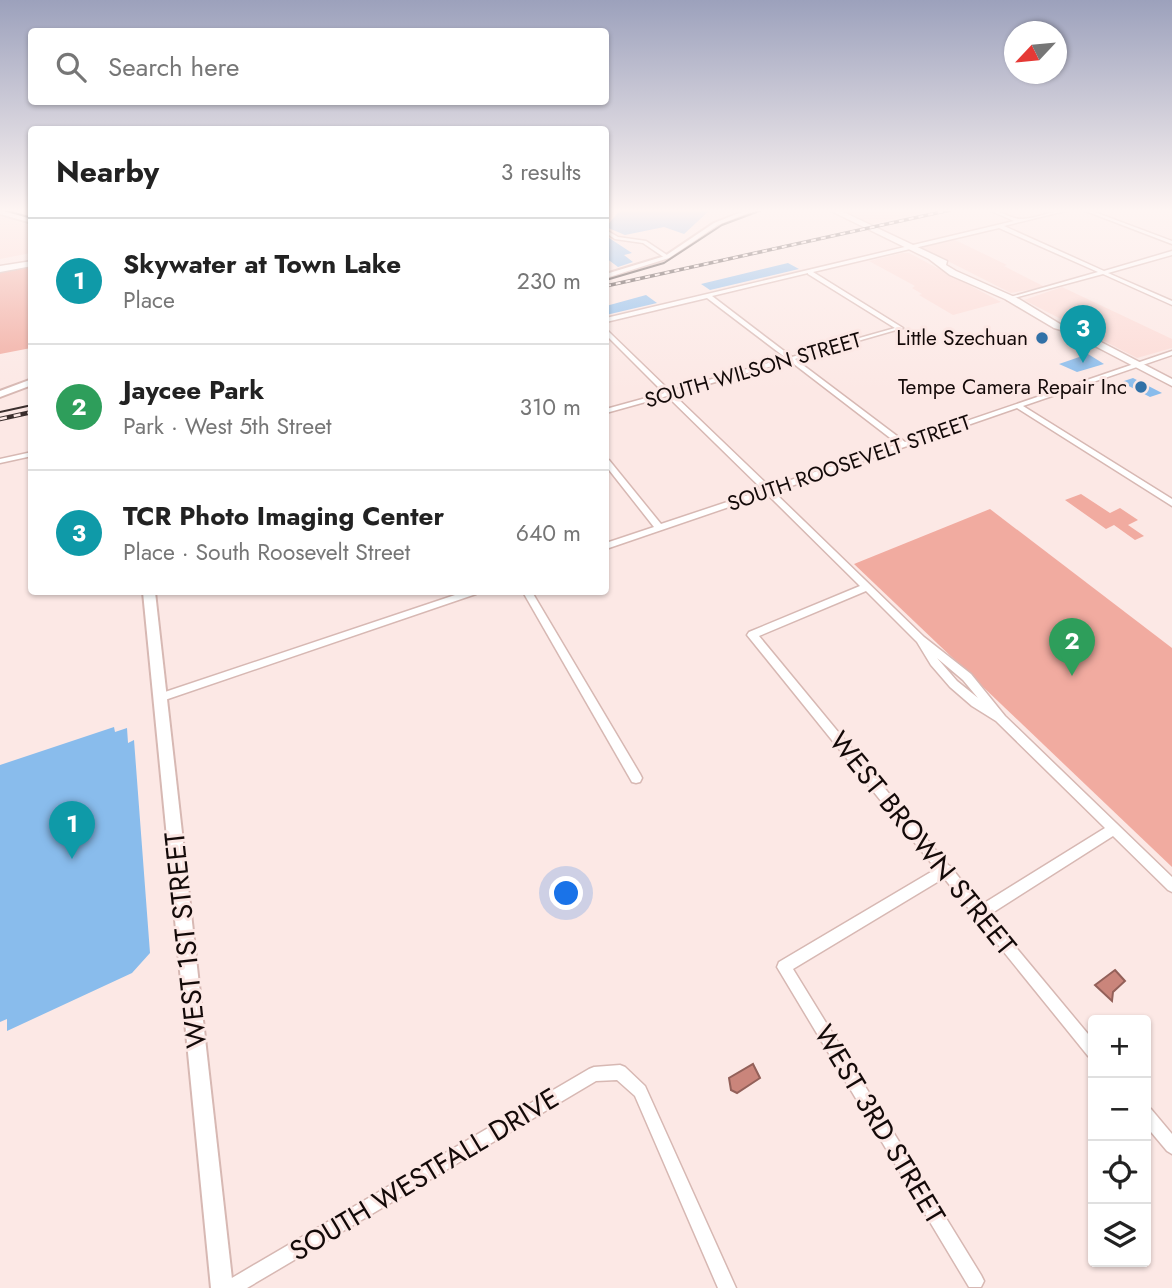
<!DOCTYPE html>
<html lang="en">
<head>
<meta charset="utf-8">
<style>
	:root { --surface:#fff; --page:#f2f2f2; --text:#222; --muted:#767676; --line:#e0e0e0; --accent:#3171a7 }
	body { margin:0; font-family:Jost,sans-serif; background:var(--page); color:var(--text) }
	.controls { position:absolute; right:21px; bottom:21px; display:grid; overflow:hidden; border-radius:7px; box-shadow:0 2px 5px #0004 }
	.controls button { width:63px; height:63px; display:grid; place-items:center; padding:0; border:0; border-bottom:2px solid var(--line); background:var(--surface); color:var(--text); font:35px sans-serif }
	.compass { position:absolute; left:1004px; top:21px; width:63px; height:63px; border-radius:50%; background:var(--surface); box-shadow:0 2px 5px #0004; rotate:244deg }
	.you { position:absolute; left:567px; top:894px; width:24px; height:24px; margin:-18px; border:5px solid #fff; border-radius:50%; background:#1a73e8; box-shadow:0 0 0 10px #1a73e833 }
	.badge { display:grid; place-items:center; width:46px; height:46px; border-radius:50%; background:var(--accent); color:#fff; font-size:23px; font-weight:700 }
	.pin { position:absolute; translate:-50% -58px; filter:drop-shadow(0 2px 4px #0008) }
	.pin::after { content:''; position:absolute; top:37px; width:24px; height:21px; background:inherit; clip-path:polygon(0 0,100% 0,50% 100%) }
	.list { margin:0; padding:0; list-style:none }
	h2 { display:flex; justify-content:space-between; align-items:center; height:91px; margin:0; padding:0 28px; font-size:30px }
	h2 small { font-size:23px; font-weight:400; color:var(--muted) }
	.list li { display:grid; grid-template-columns:46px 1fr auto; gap:21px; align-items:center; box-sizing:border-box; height:126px; padding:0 28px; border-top:2px solid var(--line) }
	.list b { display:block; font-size:26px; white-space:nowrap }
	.list p { margin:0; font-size:23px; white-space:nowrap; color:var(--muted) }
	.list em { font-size:23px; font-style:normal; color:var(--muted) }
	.icon { flex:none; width:38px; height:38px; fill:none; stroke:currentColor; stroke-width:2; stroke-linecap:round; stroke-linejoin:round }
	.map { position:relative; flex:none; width:1172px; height:1288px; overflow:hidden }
	.search { position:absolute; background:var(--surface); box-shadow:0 2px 5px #0004; left:28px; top:28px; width:581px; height:77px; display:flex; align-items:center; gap:18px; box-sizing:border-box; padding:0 24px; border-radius:7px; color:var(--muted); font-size:26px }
	.panel { position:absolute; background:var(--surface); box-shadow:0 2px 5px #0004; left:28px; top:126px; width:581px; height:469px; border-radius:7px }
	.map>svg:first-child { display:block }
	.built { fill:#fcdad5 }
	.green { fill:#f1aba0 }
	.water { fill:#ca857b; stroke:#936059; stroke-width:2 }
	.building { fill:#89bcec }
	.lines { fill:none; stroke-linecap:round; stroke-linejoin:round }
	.minor-casing { stroke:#d7b8b3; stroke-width:3 }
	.tertiary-casing { stroke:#d7b8b3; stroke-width:4 }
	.secondary-casing { stroke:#d7b8b3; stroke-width:4 }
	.primary-casing { stroke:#d7b8b3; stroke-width:3 }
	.minor { fill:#fff; fill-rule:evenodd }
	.tertiary { fill:#fff; fill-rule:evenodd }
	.secondary { fill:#fff; fill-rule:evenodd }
	.primary { fill:#fff; fill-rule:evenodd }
	.tram { stroke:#3b2f2e; stroke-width:2 }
	.rail-far1-casing { stroke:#3b2f2e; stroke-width:3.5 }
	.rail-casing { stroke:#3b2f2e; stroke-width:4.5 }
	.rail-far1 { stroke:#fce8e5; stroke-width:2; stroke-dasharray:5; stroke-linecap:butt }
	.rail { stroke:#fce8e5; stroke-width:2.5; stroke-dasharray:7; stroke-linecap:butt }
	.poi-dot { fill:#3171a7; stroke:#fce8e5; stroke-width:2.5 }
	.labels { text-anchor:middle; stroke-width:6; stroke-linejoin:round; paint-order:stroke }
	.far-poi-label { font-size:21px; fill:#140a09; stroke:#fce8e5; text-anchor:end }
	.far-street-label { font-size:21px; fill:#140a09; stroke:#fce8e5 }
	.near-street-label { font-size:28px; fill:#140a09; stroke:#fce8e5 }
</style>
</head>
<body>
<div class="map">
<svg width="1172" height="1288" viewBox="0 0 1172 1288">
	<rect width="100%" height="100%" fill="#fce8e5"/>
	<g class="built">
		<polygon points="842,210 935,210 872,224"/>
		<polygon points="0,216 31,226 31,253 0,259"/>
		<polygon points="953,239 1007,265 1004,266 1045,287 1011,293 920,247"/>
		<polygon points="902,253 909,253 1001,302 953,315 919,295 922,294 912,288 915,286 869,261"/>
		<polygon points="1062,287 1172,339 1172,348 1137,358 1024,300"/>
	</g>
	<g class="green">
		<polygon points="31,266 31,348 0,354 0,272"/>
		<polygon points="1081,494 1110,513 1120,508 1138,520 1128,525 1144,536 1135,540 1114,525 1106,529 1065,500"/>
		<polygon points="990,509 1172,648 1172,867 854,564"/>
	</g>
	<g class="water">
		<polygon points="1115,970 1125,981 1113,992 1112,1001 1095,985"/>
		<polygon points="753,1064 760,1078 737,1093 731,1090 729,1078"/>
	</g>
	<g class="building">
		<polygon points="620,210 710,210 684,234 664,227 625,235 606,227"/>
		<polygon points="606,236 632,253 624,255 633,262 618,267 606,258"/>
		<polygon points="788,263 799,269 710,290 701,284"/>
		<polygon points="646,295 657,303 606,315 606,306"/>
		<polygon points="1088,354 1104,364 1077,372 1059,364"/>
		<polygon points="1133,378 1162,393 1150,397 1121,382"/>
		<polygon points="114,727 115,732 127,728 128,743 134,740 150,953 132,973 7,1031 7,1019 0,1022 0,765"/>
	</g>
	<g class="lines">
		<g class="minor-casing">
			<g id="minor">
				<path d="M989,210C1001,210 1011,220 1023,219C1038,218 1053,210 1069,210L1004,226L1104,271L1172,251V255L1108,273L1172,301V305L1103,274L1007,300V298L1098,272L999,228L813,272L903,328L795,359L905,442L1172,351V355L1023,406L1172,499V506L1017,408L774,492L924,637L971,674L1005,716L1172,877V892L1168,890L1113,836L989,915L1093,1040V1058L1088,1056L944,878L793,969L981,1275L984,1281L981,1287H969L777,967L779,962L936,869L747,635L749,632L860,586L767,494L606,549V543L654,527L606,466V460H609L661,524L763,490L667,396L606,413V409L664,393L606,335V330L608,331L670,391L786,358L707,298L606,322V318L1014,221ZM808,273V274L895,328L792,357L712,296ZM790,361L898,444L770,487L673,394ZM866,591L917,642L931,665L950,687L972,706L996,721L1105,828L981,905L950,866L948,865L759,636ZM937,658L963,680L978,698L957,681Z"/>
				<polygon points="1083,210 1089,210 1172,241 1172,244"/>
				<polygon points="606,230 618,237 646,241 670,257 665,258 643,243 615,239 606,233"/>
				<polygon points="32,452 32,456 0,463 0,459"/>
				<polygon points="464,592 478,592 476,594 159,702 155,701 154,698 155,695 159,694"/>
				<polygon points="523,592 532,592 640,774 642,778 640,782 636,783 632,782"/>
				<polygon points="620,1065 625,1067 645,1086 736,1288 718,1288 635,1096 617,1080 596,1081 247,1288 222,1288 225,1282 589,1069 594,1067"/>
				<polygon points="1146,1107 1151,1109 1172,1134 1172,1154 1167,1151 1146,1126"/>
			</g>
		</g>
		<g class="tertiary-casing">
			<g id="tertiary">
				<polygon points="747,210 755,210 718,225 669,258 606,278 606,274 665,256 714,223"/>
				<polygon points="143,592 155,592 233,1288 211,1288"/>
			</g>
		</g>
		<g class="secondary-casing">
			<g id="secondary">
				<polygon points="0,210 32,219 32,223 0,214"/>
				<polygon points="32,379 32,385 0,397 0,391"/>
			</g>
		</g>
		<g class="primary-casing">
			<g id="primary">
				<polygon points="829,210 839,210 947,261 946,265 956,271 1019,299 1060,324 1074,328 1172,379 1172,386 1068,332 1054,328 1005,299 950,275 929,259"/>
				<polygon points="32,261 32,266 0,272 0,266"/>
			</g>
		</g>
		<use href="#minor" class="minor"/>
		<use href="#tertiary" class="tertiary"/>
		<use href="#secondary" class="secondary"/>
		<use href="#primary" class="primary"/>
		<g class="tram">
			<polyline points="4,210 32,218"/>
			<polyline points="606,280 664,263 722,225 762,210"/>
			<polyline points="0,412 32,405"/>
		</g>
		<g class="rail-far1-casing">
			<polyline id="rail-far1" points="606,286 950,210"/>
		</g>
		<g class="rail-casing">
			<polyline id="rail" points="0,419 32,412"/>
		</g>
		<use href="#rail-far1" class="rail-far1"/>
		<use href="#rail" class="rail"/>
	</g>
	<linearGradient id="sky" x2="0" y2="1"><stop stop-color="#9ca1bc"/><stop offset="0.54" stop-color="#fef5f3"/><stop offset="1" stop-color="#fef5f3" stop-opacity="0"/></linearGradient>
	<rect width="1172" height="390" fill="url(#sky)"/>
	<g class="poi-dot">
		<circle cx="1042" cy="338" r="7"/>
		<circle cx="1141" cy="387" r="7"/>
	</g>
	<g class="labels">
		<g class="far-poi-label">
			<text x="1028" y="345">Little Szechuan</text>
			<text x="1127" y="394">Tempe Camera Repair Inc</text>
		</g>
		<g class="far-street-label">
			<text transform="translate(753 370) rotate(-16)" y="7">SOUTH WILSON STREET</text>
			<text transform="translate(849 463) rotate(-19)" y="7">SOUTH ROOSEVELT STREET</text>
		</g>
		<g class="near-street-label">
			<text transform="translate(923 843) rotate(51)" y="10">WEST BROWN STREET</text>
			<text transform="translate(185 940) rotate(-96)" y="10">WEST 1ST STREET</text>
			<text transform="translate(880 1124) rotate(59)" y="10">WEST 3RD STREET</text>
			<text transform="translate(424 1174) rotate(-31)" y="10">SOUTH WESTFALL DRIVE</text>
		</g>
	</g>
</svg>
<div class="controls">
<button>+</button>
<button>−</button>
<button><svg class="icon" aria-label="locate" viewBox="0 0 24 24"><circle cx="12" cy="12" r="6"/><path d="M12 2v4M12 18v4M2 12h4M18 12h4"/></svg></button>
<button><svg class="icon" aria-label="layers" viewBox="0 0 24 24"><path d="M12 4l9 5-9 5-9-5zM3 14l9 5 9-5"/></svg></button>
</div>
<svg class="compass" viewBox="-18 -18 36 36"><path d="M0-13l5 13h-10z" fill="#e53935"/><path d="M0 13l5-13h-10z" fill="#767676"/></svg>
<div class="you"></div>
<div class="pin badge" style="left:72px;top:859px;background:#0f9aa8">1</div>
<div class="pin badge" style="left:1072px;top:676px;background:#2e9e5b">2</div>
<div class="pin badge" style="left:1083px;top:363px;background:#0f9aa8">3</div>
<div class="search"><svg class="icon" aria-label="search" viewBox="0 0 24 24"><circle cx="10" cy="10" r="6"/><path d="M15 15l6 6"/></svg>Search here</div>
<section class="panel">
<h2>Nearby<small>3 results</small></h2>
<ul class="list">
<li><span class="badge" style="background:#0f9aa8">1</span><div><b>Skywater at Town Lake</b><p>Place</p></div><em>230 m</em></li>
<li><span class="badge" style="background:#2e9e5b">2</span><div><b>Jaycee Park</b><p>Park · West 5th Street</p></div><em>310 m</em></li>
<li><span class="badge" style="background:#0f9aa8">3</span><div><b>TCR Photo Imaging Center</b><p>Place · South Roosevelt Street</p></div><em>640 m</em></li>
</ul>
</section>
</div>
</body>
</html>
